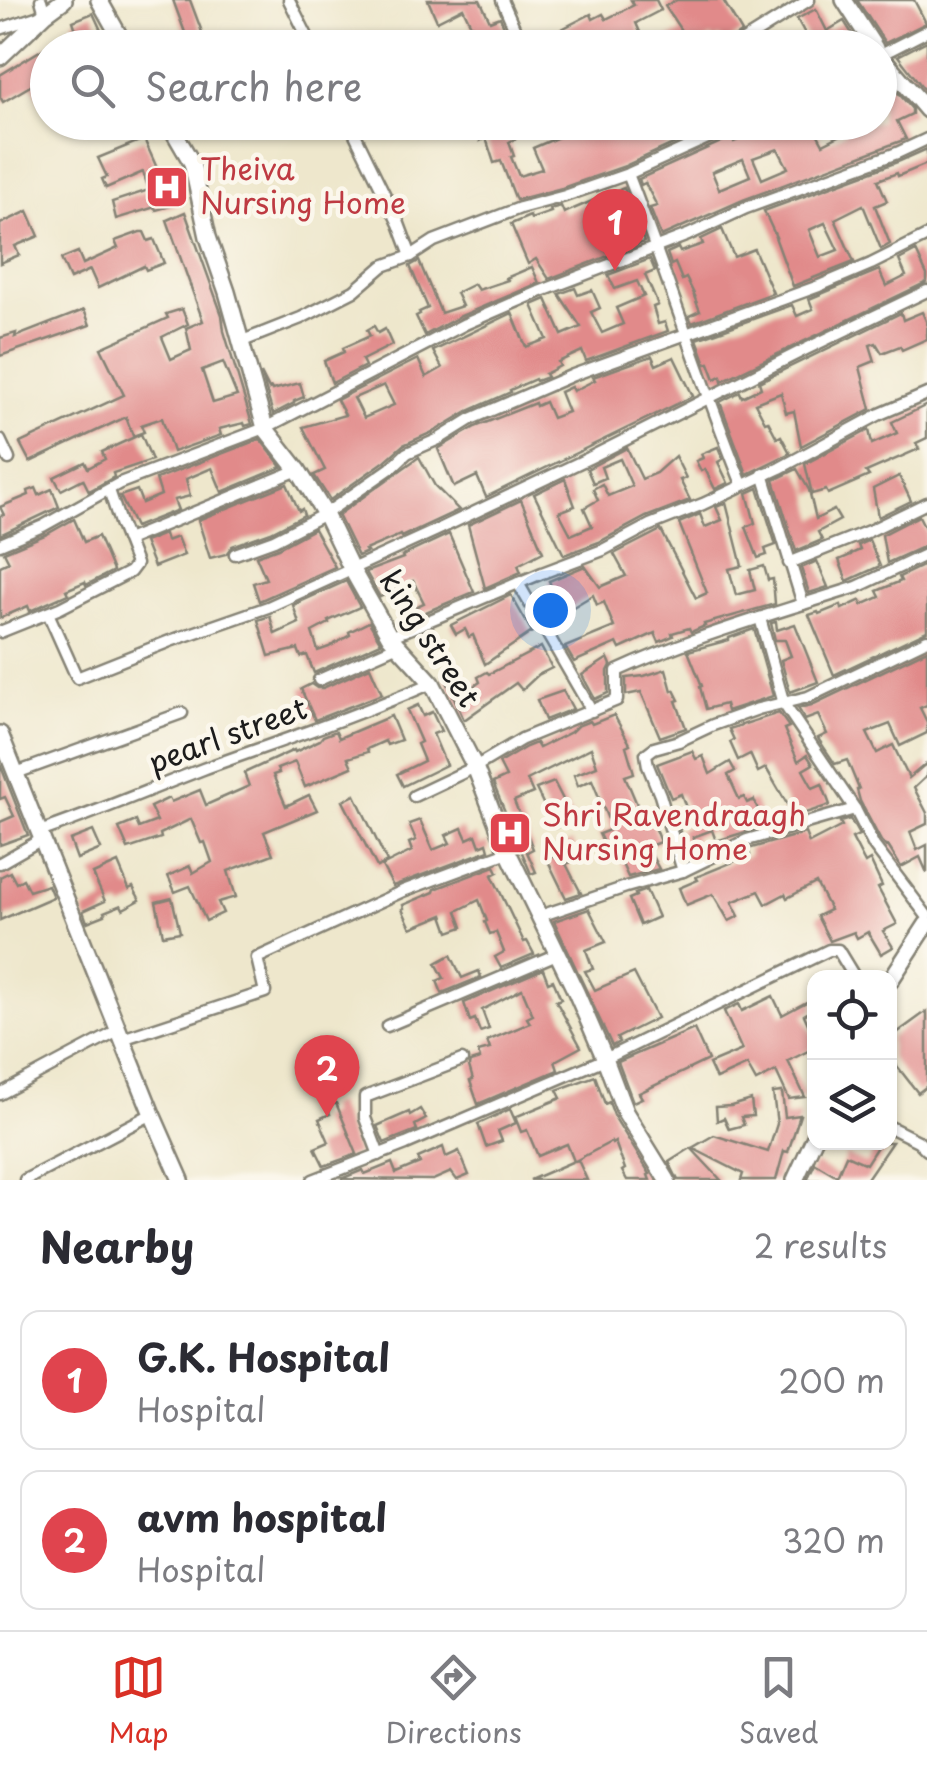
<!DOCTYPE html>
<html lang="en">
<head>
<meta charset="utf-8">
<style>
	:root { --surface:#fff; --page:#f2f2f3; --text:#2b2b33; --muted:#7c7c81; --line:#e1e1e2; --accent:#d93025 }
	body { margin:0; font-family:"Playpen Sans",sans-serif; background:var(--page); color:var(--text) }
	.controls { position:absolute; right:30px; bottom:30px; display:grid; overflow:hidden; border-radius:20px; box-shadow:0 2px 8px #0004 }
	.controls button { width:90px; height:90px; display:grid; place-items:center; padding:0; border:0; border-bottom:2px solid var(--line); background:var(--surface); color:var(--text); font:50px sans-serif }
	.you { position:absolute; left:550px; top:610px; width:35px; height:35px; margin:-25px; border:8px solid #fff; border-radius:50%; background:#1a73e8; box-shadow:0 0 0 15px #1a73e833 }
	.badge { display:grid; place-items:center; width:65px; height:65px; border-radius:50%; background:var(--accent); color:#fff; font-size:32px; font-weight:700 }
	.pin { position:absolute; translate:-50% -82px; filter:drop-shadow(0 2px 5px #0008) }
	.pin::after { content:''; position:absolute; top:52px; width:35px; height:30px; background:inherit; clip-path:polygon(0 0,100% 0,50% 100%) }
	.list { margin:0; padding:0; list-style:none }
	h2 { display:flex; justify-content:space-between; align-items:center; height:130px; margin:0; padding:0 40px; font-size:42px }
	h2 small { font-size:32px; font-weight:400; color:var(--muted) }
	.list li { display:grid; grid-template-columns:65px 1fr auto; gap:30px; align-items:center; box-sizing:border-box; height:140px; margin:0 20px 20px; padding:0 20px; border:2px solid var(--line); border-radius:20px }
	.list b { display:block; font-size:38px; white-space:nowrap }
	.list p { margin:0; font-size:32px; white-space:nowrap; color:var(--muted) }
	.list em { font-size:32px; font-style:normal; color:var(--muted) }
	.icon { flex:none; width:55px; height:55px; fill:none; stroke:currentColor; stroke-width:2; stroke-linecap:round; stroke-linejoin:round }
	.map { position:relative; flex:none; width:927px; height:1180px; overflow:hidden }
	.search { position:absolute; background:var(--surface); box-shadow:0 2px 8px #0004; left:30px; right:30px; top:30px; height:110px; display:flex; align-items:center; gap:25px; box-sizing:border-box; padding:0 35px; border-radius:55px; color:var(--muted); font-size:38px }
	.sheet { height:450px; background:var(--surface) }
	nav { display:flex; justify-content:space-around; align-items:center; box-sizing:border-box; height:140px; border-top:2px solid var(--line); background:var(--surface); font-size:28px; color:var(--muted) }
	nav a { display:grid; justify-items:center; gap:5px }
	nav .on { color:var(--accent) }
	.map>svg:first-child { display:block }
	.building { fill:#e18a8a; fill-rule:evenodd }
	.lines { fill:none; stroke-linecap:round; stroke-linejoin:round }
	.street-casing { stroke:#858274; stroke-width:15 }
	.secondary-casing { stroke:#858274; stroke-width:20 }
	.street { stroke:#fff; stroke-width:10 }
	.secondary { stroke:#fff; stroke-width:15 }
	.labels { text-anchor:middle; stroke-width:9; stroke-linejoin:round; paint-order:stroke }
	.health-label { font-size:30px; fill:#be3a42; stroke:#fbf7ec; text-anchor:start }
	.street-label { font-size:30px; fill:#1c1c1c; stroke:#fbf7ec }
</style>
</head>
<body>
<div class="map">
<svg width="927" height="1180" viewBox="0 0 927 1180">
	<rect width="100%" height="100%" fill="#fbf7ec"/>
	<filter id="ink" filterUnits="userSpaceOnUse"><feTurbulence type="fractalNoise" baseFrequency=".01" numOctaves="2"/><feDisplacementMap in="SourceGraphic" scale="20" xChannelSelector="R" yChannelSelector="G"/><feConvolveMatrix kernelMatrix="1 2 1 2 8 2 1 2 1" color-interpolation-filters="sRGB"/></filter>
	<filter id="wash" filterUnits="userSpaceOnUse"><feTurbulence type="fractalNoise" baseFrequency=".0048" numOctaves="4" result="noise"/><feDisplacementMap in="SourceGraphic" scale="40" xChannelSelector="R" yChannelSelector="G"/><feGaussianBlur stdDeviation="2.25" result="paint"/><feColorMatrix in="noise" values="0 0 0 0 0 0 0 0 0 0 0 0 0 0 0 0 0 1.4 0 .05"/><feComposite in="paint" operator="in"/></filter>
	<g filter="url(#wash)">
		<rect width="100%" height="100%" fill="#eee7cc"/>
		<g id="blocks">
			<g class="building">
				<polygon points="173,0 190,0 202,32 187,38"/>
				<polygon points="428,0 480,0 490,21 500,17 507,34 481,46 463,8 437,21"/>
				<polygon points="631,0 656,0 661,10 636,23 647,48 537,48 533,38 552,30 554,33 591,14 593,19 603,14 606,19 634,5"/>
				<polygon points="677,0 723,0 742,32 724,44 720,37 714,41 712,37 696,48 648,48 682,32 665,6"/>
				<polygon points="857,0 914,0 926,23 885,43"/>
				<polygon points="816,9 827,31 844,21 861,48 813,48 797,19"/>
				<polygon points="93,13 109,48 57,48 54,39 76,30 73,21"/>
				<polygon points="927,41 927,93 898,56"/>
				<polygon points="48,46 48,114 32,85 3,102 0,97 0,75"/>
				<path d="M887,80L912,109V114L897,121L906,139L743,200L661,236L650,208L657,206L645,183L641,185L639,179L725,140L732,138L734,142L757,132L754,126L762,122H811L823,144L845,133L840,122H880V84ZM778,149L788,168L762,179L753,158ZM743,159L750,176L719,189L712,172Z"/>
				<polygon points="485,122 547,122 509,142 514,156 511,157 519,176 542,169 533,148 568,133 572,126 580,122 721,122 625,166 562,188 516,200 501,161 494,163 486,138 480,141 474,127"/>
				<polygon points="144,139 161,177 172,173 182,203 156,210 155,207 116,219 112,202 149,190 143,172 106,188 102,179 107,177 98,158"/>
				<path d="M927,149V164L898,176L897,173L878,180L887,201L875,206L890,244L881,249L863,205L835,219L854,262L793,286L775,237H776L764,211L900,161ZM825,223L838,250L820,257L809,230Z"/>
				<polygon points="624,188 644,242 549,279 536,259 528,264 511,224 530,216 531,219 551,212 550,209 561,206 564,213 592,201 595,208 622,197 619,190"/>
				<polygon points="28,211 39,236 15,246 19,255 0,263 0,224"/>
				<path d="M185,212L222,315L224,331L252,424L245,426L244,423L219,429L221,435L173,452L162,418L141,425L144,432L133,436L126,417L30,462L20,443L124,395L101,348L168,318L166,314L182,309L188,324L162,337L171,359L191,350L186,328L203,321L167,220ZM223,362L237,396L213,403L202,370Z"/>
				<polygon points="722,229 734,257 754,249 773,293 692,323 689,316 700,311 694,296 695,296 686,278 682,280 675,263 671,265 667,253 678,248 680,252 703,244 701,239"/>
				<polygon points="140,232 144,232 148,241 154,239 164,263 146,270 144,266 98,288 90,270 70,279 61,259 78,252 83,264 118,248 115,241"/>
				<polygon points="916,251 927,275 927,282 722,381 721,376 715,379 709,363 706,364 697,339 792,305 797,316 813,309 809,299 879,270 886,286 906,276 899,260"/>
				<path d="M650,259L655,271L645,275L658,305L653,307L658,324L665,322L668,331L586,361L582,351L558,362L560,366L545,374L547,377L536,381L535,379L510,390L511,392L468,411L435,431L403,445L385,461L330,500L314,475L325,470L303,427L345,415L337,400L418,359L426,377L442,368L433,351L512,313L526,347L547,339L532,305L546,299L562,335L581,327L559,294L575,288L578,295L592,290L600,308L591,312L602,333L623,324L616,308L644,296L637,281L615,289L608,275ZM384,385L394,405L364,418L354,398Z"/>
				<polygon points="419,261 441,313 462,306 456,293 474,284 478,290 508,280 506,278 532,267 539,283 461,316 425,335 416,316 420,314 419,312 428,308 410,266"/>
				<polygon points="84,310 90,325 0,356 0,338 16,333 15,337"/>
				<polygon points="922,312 927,323 927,339 902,350 900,346 882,353 876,343 870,345 875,361 860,367 871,409 801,446 794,411 786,413 781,393 755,403 765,422 768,421 777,438 781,436 790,453 747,474 720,402 740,392 742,397 761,388 759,382 901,313 903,320"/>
				<polygon points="374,326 378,333 385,329 392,345 362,360 365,366 332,383 324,361 344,352 343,348 370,336 367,330"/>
				<polygon points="652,356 656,365 674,357 693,396 486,497 477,476 454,487 438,449 475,427 535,403 536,406 545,402 552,418 568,412 560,392 571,387 573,391 595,380 593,377"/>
				<polygon points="261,373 269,389 271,388 272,390 300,383 304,397 294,401 294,403 273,414"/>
				<polygon points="927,405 927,438 916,443 919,449 866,472 869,476 828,494 826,490 812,494 805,464 869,430 872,444 897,433 892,422"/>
				<polygon points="141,434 152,460 113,473 114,477 89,491 83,479 61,490 54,477 85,462 88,468 105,459 102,452"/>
				<polygon points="260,439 282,467 222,492 212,468 186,479 190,496 174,500 178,510 135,527 120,496 137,490 142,503 161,495 156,479"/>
				<polygon points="718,447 723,459 718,462 728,483 715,489 705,469 701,471 696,461 703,458 701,454"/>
				<polygon points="627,448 642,479 656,473 675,456 686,478 680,480 690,500 646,517 599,542 564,555 534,494 565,479 575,506 559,512 571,535 592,526 584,508 598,500 593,489 602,484 608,496 632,486 620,459 601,467 605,478 593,483 587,469"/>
				<polygon points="419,457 435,486 459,510 401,537 400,535 365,550 367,552 358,556 338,515"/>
				<polygon points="797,469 809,490 816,519 834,510 840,520 818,532 822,540 796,551 774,480"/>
				<polygon points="899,476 911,501 878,517 873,489"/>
				<polygon points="287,484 299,511 302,509 304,515 271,532 232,546 226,554 210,558 198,520"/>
				<polygon points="36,488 39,495 52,489 59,507 0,535 0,516 4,515 0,507 29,495 28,491"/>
				<polygon points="758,488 776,545 765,549 767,555 758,558 746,527 755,523 747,493"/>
				<polygon points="521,500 543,552 518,565 521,572 485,588 468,525"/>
				<polygon points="726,503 742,566 729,569 736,595 755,590 750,570 764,566 768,580 773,579 775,604 704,624 705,626 691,632 689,628 672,633 673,636 659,642 655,633 620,649 617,643 574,662 565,647 614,627 604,602 597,605 593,595 550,621 543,607 557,600 549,581 585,566 600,587 626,576 614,554 661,530 696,598 707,593 679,523 700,514 705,527 722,520 716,507"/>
				<polygon points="919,516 927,532 927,545 887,563 882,535"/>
				<polygon points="74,519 84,542 98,536 113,571 86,585 85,582 66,590 68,594 50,602 30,611 28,606 0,618 0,566 9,562 4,552 47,534"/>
				<polygon points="314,529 335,567 259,601 253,583 266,579 256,556 278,548"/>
				<polygon points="164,534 166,541 177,537 184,555 154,567 144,542"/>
				<polygon points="449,534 474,592 409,619 406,611 424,603 413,581 380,597 366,572 403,558 402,556"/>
				<polygon points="869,540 880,566 847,581 839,560 851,555 851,554 860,550 858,545"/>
				<polygon points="817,561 828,587 809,593 801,568"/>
				<polygon points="924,565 927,572 927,631 834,675 809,615 818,612 819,614 841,605 842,609 861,600 862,605 880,597 877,591 901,581 899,577"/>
				<polygon points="346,581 360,607 328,621 329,623 312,632 318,651 329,647 350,635 349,632 369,622 381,643 314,673 307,655 301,657 298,649 269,656 258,620 270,616 275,634 299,623 293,605"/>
				<polygon points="511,595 532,632 485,664 473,635 469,637 465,629 456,634 451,625"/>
				<polygon points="776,622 777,630 795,624 818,682 790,692 781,660 791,656 785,640 775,640 771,623"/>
				<polygon points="754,629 773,696 727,711 725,704 706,709 700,687 702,686 688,651 729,640 729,638"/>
				<polygon points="541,647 552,668 538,675 522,690 516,683 464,720 444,675 456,670 464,693 480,682 478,677 487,672 489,674"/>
				<polygon points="927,650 927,705 920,708 927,722 927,733 900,746 890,724 867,733 877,753 893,745 909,778 927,763 927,776 914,788 927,813 927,824 910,832 917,850 927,845 927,873 920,857 901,867 888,846 886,847 881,841 860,801 857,790 859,789 847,760 835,764 819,740 818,738 827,734 818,715 805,720 798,708 812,705"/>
				<polygon points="608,658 611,665 608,671 608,693 595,699 582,675"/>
				<polygon points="370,667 382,694 315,720 301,689 311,684 317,688 323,688"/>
				<polygon points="666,669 672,691 674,690 679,700 676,701 686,728 660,737 641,692 626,695 626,678 644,676"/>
				<polygon points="563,691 573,709 545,720 537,700"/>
				<polygon points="418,705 423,716 432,712 441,731 433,734 446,765 403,786 397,774 424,761 417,744 421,742 407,710"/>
				<polygon points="779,713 789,727 784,729 798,761 807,755 813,764 803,770 813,788 822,784 830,805 784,820 781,813 790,809 766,768 758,772 750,754 738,760 730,742 734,740 729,729"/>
				<polygon points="614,715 630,744 626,746 634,773 625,776 644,821 651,819 660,842 647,847 659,869 628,877 612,842 604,845 599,834 612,829 592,780 578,786 574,775 597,766 591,748 527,780 533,793 514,801 533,849 527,852 536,872 531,874 493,783 506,777 499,763 526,747 536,743 539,748 571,732 577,726 590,721 592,724"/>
				<polygon points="391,716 401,740 387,745 385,741 367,749 368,752 348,758 352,767 305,787 295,762 277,769 279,773 273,775 286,806 309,795 317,810 264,832 273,854 228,871 236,897 218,902 223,913 206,921 190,886 175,892 168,876 190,866 193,873 212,862 205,842 201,843 191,819 160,834 161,838 128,849 119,828 136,821 139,828 157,821 150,807 169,798 171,802 200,790 206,805 249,786 244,773 294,750 295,752 320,740 323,736 336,731 339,738"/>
				<polygon points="692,751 696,759 703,756 710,774 730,762 735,771 728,775 739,799 744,797 747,803 754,800 765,826 716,841 712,830 693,837 697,846 686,850 679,829 692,824 681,794 671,798 657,764"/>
				<polygon points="0,764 28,835 0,845 0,822 14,816 5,797 0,799"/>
				<polygon points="554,782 573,819 555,828 536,789"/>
				<polygon points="355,795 387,862 377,867 343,801"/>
				<polygon points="850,819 859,835 852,838 865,863 870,860 882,886 878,888 897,924 883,931 893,947 881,954 868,932 857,938 854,932 830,941 817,916 830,910 816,883 787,898 785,894 766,904 759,891 732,902 739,916 729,921 713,894 686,905 679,888 698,880 696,877 750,855 748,849 805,833 809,843 842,826 840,822"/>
				<polygon points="420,820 433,850 450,843 446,835 462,828 467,839 476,835 480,846 487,843 489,850 393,886 382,866 412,851 409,843 416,840 409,824"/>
				<polygon points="93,831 101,849 77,859 70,840"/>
				<polygon points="572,842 579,859 566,864 581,893 566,898 547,859 558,855 556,849"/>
				<polygon points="118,863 129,889 133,887 140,900 123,909 121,905 104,912 105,915 87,922 83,911 105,901 93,874"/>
				<polygon points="495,866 498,872 492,875 524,942 527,941 534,954 501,968 495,957 504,952 496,932 490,934 485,922 487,921 479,900 457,911 463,927 449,932 443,915 411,928 402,909 404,908 403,905 434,892 435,889"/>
				<polygon points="10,872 16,883 23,879 29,891 48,885 53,897 0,920 0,877"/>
				<polygon points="646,890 658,917 640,925 629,899 636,896 635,894"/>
				<polygon points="172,898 180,932 163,935 156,902"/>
				<polygon points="589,909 606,942 586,950 593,969 585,971 595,990 634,973 657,1018 617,1038 619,1042 612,1046 554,921"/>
				<polygon points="451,955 462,978 479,971 481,977 442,993 437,981 444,978 436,963"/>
				<polygon points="543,969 548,982 553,980 561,999 556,1001 581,1047 555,1061 558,1070 478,1104 470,1081 473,1080 469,1066 470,1062 480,1059 478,1052 490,1049 487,1041 530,1023 527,1018 533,1015 522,989 482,1010 489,1029 480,1032 475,1019 470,1021 464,1003"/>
				<polygon points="773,996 782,1015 814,998 814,1009 804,1015 814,1037 814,1048 788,1061 805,1097 789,1099 776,1071 756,1081 747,1065 716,1079 709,1064 742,1050 724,1011 739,1004 742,1011"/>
				<polygon points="927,1011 927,1086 918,1093 890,1057 890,1038"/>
				<polygon points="694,1029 708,1060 639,1093 642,1098 633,1102 618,1062"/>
				<polygon points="595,1076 605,1104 609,1102 615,1118 650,1174 648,1175 650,1180 627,1180 622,1171 625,1169 615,1142 612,1144 611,1142 575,1161 578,1160 587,1180 530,1180 574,1161 567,1144 538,1156 527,1130 521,1132 515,1117 561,1098 557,1090"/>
				<polygon points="782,1092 785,1117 800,1115 788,1152 784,1151 776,1180 741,1180 743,1174 692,1148 714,1135 768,1152 777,1124 773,1093"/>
				<polygon points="751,1100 753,1116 741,1117 744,1125 729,1129 724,1118 717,1121 716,1107 731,1106"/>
				<polygon points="336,1103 357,1154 324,1166 315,1148 329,1142 319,1119 330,1114 327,1107"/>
				<polygon points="420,1109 426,1119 415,1125 417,1130 384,1143 377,1126 409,1112 410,1115"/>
				<polygon points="510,1109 516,1123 498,1131 502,1141 486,1147 478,1124"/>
				<polygon points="880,1142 892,1142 866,1180 807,1180 815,1163 837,1176 846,1155 866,1164"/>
				<polygon points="443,1147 446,1157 459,1151 469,1175 457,1180 451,1172 433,1180 341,1179 363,1170 365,1174 392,1163 396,1173 420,1163 418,1158"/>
				<polygon points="691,1148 721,1180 678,1180 669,1162"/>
			</g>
		</g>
	</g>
	<g filter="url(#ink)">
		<use href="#blocks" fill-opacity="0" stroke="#858274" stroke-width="2.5"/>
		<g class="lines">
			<g class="street-casing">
				<g id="street">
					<polyline points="289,0 313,48"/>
					<polyline points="502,0 523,48"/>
					<polyline points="0,29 45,14 41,0"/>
					<polyline points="732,48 809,0"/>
					<polyline points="880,55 927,31"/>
					<polyline points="349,122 399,224 411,256"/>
					<polyline points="561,122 563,126"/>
					<path d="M628,174C668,277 701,382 742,484"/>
					<polyline points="240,342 301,318 354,291 383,266 411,256 434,241 520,208 565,196 628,174 743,122"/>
					<polyline points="0,440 9,459"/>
					<polyline points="127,540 298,470"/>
					<polyline points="0,544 43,526 120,483 265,428 465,324 539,292 688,235 746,208 897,153 927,139"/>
					<polyline points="235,554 274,540 325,514 391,468 407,453 439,439 471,419 573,375 819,286 871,264 927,236"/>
					<polyline points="789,563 869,531 927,503"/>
					<polyline points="518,583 592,711"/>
					<polyline points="803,604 857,587 927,554"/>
					<polyline points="48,613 77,678 170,641 268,607 435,531 589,458 806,349 927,291"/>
					<polyline points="760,618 784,704 855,809 874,846 927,916"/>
					<polyline points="0,632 60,608 130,572 136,564 120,523 109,490"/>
					<polyline points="390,637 542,573 603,550 650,525 703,504 780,468 880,414 927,394"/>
					<polyline points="319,680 396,646"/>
					<polyline points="16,773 182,713"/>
					<path d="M414,796L475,767L522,739L617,700V671C678,643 740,624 803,604L763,474"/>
					<path d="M39,832C95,813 148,790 203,769C280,741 357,716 432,683"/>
					<polyline points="0,863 42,839"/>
					<polyline points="683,871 747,840 855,809"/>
					<polyline points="540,916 626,887 683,871 660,795 648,766 646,754 654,748 679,741 713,725 758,709 808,697 927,640"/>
					<polyline points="387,1026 557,954"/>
					<polyline points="122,1039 265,992 257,958 403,891 508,852"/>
					<polyline points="0,1094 118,1031"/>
					<polyline points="890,1127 918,1141 927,1150"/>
					<polyline points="379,1155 365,1118 365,1097 462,1060"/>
					<polyline points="25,1180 152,1114"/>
					<polyline points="313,1180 406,1144 605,1059 829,950 838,950 855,978"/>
				</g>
			</g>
			<g class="secondary-casing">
				<g id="secondary">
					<polyline points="99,0 126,48"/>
					<polyline points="844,0 875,48"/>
					<polyline points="880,55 927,110"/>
					<polyline points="0,57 45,14 64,0"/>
					<polyline points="168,122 192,163 208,237 227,292 265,428 298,470 325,514 351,568 390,637 432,683 475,767 508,852 576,992 605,1059 625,1112 667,1180"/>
					<polyline points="0,734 152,1114 181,1180"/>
					<polyline points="890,981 927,924"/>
					<polyline points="795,1180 814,1139"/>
				</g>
			</g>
			<use href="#street" class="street"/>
			<use href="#secondary" class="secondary"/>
		</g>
	</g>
	<defs>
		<g id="hospital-square" transform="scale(2.25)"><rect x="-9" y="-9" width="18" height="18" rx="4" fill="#e0444e" stroke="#fbf7ec"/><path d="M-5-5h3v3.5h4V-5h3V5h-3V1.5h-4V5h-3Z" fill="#fff"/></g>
	</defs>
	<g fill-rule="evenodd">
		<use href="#hospital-square" x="167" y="187"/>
		<use href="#hospital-square" x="510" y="833"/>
	</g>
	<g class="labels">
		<g class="health-label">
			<text x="200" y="180">Theiva<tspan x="200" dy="34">Nursing Home</tspan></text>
			<text x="542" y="826">Shri Ravendraagh<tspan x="542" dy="34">Nursing Home</tspan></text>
		</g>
		<g class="street-label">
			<text transform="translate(429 639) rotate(57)" y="10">king street</text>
			<text transform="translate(228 736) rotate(-20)" y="10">pearl street</text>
		</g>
	</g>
</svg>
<div class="controls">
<button><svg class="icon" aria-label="locate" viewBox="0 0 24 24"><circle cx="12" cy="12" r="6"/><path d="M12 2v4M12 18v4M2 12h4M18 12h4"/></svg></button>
<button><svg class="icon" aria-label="layers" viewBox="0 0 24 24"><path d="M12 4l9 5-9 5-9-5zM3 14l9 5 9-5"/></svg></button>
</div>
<div class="you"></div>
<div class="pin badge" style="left:615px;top:271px;background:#e0444e">1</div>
<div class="pin badge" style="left:327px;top:1117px;background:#e0444e">2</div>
<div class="search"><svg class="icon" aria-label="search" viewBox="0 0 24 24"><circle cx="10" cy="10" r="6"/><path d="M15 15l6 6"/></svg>Search here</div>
</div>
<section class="sheet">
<h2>Nearby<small>2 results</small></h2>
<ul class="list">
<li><span class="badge" style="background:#e0444e">1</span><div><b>G.K. Hospital</b><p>Hospital</p></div><em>200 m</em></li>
<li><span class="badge" style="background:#e0444e">2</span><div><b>avm hospital</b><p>Hospital</p></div><em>320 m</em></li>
</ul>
</section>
<nav>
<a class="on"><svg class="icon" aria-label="map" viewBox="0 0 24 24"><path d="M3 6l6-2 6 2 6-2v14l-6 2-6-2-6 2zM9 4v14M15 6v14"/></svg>Map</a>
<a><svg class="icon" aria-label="directions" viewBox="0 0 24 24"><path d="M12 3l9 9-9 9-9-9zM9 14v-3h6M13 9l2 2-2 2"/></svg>Directions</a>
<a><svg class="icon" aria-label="saved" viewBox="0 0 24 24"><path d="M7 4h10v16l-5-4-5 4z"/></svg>Saved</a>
</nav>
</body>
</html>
